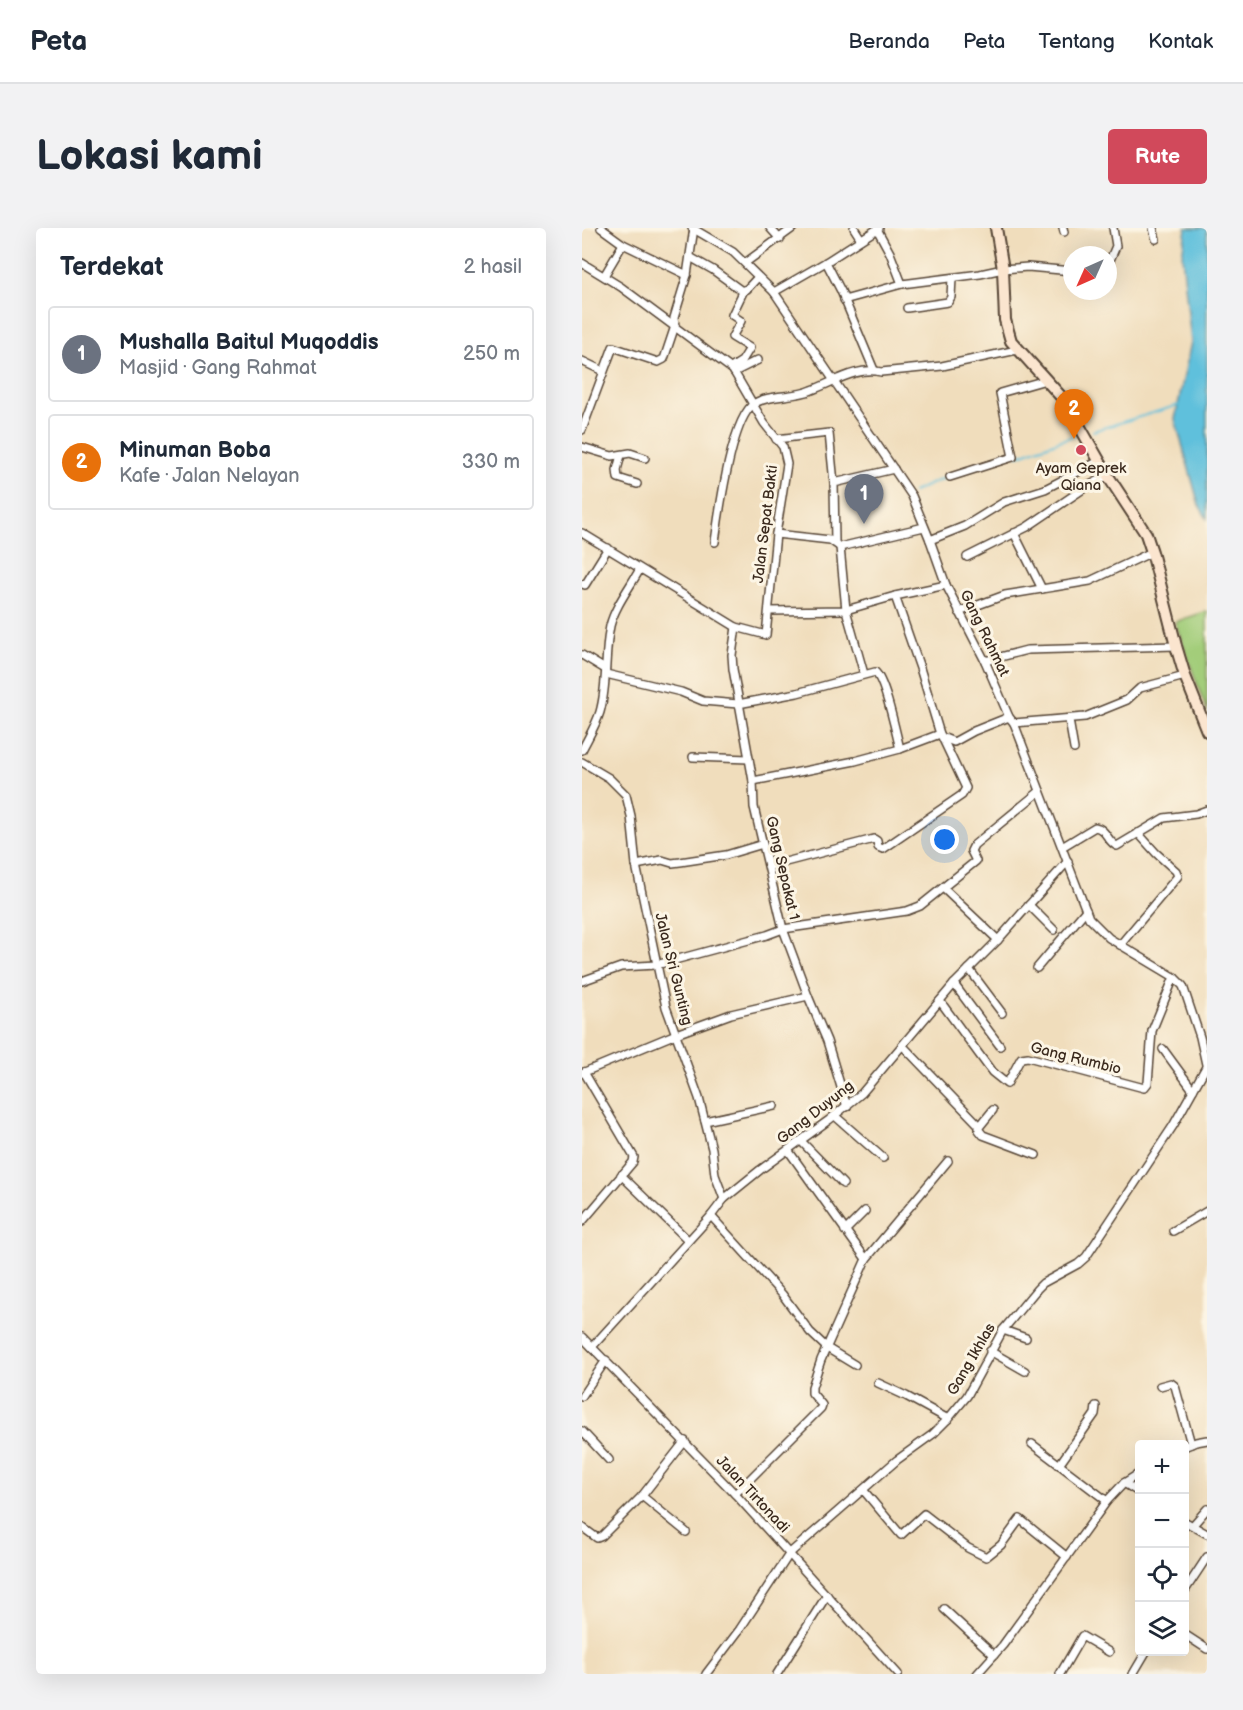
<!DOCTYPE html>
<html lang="id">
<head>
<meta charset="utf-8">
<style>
	:root { --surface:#fff; --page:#f2f2f3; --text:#1f2937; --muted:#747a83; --line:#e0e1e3; --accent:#d1495b }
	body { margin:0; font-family:"Balsamiq Sans",sans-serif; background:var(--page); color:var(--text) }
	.controls { position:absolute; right:18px; bottom:18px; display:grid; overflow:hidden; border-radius:6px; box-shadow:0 6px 24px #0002 }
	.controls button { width:54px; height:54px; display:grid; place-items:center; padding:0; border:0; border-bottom:2px solid var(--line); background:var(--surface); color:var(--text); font:30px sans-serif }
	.compass { position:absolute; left:481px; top:18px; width:54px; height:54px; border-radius:50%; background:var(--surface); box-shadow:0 6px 24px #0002; rotate:225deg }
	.you { position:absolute; left:363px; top:612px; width:21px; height:21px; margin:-15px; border:4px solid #fff; border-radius:50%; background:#1a73e8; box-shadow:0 0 0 9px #1a73e833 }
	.badge { display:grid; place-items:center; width:39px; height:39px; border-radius:50%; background:var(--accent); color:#fff; font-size:20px; font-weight:700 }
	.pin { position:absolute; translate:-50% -50px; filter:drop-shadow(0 2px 3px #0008) }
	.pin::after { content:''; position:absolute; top:32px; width:21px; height:18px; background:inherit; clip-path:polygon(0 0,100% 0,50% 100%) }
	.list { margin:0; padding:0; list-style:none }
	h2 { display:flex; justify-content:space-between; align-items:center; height:78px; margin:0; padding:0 24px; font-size:26px }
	h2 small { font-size:20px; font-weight:400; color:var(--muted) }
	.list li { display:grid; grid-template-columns:39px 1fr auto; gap:18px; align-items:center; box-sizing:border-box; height:96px; margin:0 12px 12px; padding:0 12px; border:2px solid var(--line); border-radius:6px }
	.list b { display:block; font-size:22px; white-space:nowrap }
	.list p { margin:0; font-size:20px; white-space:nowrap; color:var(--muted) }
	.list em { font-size:20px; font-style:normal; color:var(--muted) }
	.icon { flex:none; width:33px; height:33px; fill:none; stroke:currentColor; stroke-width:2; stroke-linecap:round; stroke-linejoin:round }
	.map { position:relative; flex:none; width:625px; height:1446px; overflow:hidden; border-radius:6px }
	header { display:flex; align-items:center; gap:36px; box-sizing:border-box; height:84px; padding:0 30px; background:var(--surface); border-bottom:2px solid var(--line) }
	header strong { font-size:28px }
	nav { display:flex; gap:33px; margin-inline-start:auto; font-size:21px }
	.intro { display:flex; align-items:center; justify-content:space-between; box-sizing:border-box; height:144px; padding:0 36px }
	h1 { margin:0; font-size:42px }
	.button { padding:15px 27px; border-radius:6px; background:var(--accent); color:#fff; font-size:21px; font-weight:700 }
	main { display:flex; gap:36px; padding:0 36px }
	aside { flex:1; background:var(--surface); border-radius:6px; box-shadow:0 6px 24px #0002 }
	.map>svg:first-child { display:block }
	.green { fill:#a3cd7a; stroke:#6f7c4c; stroke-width:1.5 }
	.water { fill:#5ec0dc; stroke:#4c757d; stroke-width:1.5 }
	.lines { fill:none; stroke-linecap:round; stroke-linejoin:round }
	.stream { stroke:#5ec0dc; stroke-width:2 }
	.street-casing { stroke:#564536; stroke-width:10 }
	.secondary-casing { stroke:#564536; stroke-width:14 }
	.street { stroke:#fff; stroke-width:7 }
	.secondary { stroke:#fbe5cf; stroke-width:10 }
	.poi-dot { fill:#d1495b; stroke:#fcf5e5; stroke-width:2 }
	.labels { text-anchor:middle; stroke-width:6; stroke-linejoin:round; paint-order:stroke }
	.poi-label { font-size:15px; fill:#3b2a1e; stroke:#fcf5e5 }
	.street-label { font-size:15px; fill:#3b2a1e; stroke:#fcf5e5 }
</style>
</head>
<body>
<header>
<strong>Peta</strong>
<nav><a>Beranda</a><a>Peta</a><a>Tentang</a><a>Kontak</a></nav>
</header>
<div class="intro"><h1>Lokasi kami</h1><a class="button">Rute</a></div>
<main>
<aside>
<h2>Terdekat<small>2 hasil</small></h2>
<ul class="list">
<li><span class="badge" style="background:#6b7280">1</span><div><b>Mushalla Baitul Muqoddis</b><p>Masjid · Gang Rahmat</p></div><em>250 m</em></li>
<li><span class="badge" style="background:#e8710a">2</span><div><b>Minuman Boba</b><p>Kafe · Jalan Nelayan</p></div><em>330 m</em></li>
</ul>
</aside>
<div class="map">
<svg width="625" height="1446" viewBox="0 0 625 1446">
	<rect width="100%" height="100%" fill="#fcf5e5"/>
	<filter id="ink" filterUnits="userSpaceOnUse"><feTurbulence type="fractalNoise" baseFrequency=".0167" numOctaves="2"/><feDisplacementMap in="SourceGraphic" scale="12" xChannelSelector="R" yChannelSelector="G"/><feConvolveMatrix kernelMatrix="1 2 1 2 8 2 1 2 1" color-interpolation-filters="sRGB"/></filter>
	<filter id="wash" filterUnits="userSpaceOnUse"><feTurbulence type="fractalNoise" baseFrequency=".008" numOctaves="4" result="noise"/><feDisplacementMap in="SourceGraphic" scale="24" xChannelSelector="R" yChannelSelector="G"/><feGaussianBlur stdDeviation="1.35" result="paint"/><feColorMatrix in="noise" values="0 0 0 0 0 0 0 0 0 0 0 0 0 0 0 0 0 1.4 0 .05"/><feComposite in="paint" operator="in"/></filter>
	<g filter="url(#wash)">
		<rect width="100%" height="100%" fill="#f0ddbc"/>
		<polygon class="green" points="625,383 625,484 593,394"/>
		<polygon class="water" points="604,0 625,0 625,291 617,277 593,191 609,114 600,28"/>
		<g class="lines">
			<g class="stream">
				<polyline points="511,203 597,177"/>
				<polyline points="435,228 494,207"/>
				<polyline points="331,264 367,248"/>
			</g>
		</g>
	</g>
	<g filter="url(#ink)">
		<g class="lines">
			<g class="street-casing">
				<g id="street">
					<polyline points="19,0 41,16 105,47"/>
					<polyline points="110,0 151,24 192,64 330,268 348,312 364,357 403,433 427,489 432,495 507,690 527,710 592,749 601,758 618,809 625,841"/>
					<polyline points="188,0 198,11"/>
					<polyline points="272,0 279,11"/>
					<polyline points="481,0 482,4"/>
					<polyline points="571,0 574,11"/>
					<polyline points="295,1 308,25 320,56"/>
					<polyline points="108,29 131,42 160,63 165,61 176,49"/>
					<polyline points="244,34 259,63 292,142"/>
					<polyline points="0,35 39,59 151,142 182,195 201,219 205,236 194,306 184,407 154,399 0,305"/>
					<polyline points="163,35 211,0"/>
					<polyline points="526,44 528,32 534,18 531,0"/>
					<polyline points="22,48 41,16"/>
					<polyline points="192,64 244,34 297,0"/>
					<polyline points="262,72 320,56 398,46 421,41 446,39 490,43"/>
					<polyline points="325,80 366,74 369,69 370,50"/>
					<polyline points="0,133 21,143"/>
					<polyline points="149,140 160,133 168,120 150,109 159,93 150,87 162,62"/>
					<polyline points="152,144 176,132"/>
					<polyline points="0,202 31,119 76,134 82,131 93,98 92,90 105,47 112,0"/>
					<polyline points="194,211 247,205 252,255"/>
					<polyline points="0,219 30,228 48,225 63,230"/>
					<polyline points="39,227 35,242 36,250 55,256"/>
					<polyline points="368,249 431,229 418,165 464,152"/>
					<polyline points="432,305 460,361"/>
					<polyline points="194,306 248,312 258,319 342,299"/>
					<polyline points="348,312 383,298 422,274 463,261 517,233"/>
					<path d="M133,314C137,286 149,189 173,175C188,166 212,170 230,162C252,154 276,138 299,144L360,138L435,122"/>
					<polyline points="253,314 252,255 312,241"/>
					<polyline points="258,319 264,382 282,446"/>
					<polyline points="385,329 445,299 504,259 526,248"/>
					<polyline points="0,356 3,357 26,320"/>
					<polyline points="313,368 338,440 358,506"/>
					<polyline points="187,383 264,382 313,368 364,357"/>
					<polyline points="377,384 423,367 508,353 570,324"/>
					<polyline points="154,399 150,427 151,441 171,553 172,579 201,701 226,768 245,813 265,879"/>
					<polyline points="0,427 23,441"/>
					<polyline points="403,433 445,422 594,418"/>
					<path d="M24,446L99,464L121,473L156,476L215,465L293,444C303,452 314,505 318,521"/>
					<polyline points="487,492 492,521"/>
					<polyline points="432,495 503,489 545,472 558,460 603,448"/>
					<polyline points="362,510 372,514 392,503 427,489"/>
					<path d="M0,522C6,510 14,497 18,484C26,456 22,427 28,398C33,378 48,359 58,341"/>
					<polyline points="111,529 167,531"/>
					<polyline points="0,534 27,550 44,567 49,588 54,637 84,779 117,870 130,921 133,947 142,971"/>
					<polyline points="171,553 273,533 318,521 358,506"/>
					<path d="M480,619L513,599C525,601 525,614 535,618L582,590L614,586L625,582"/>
					<polyline points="54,637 80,632 90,635 98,634 144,627 181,616"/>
					<polyline points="188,638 292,611 295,613 296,619 301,621 380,567 384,560 360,509"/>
					<polyline points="361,660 416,712"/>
					<polyline points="447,677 472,702"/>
					<polyline points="538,717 596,648 594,643 574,625 556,605"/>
					<polyline points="455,740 504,682"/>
					<polyline points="387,741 420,785"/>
					<polyline points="0,753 39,739 74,737 185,707 201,701 325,683 338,678 394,633 389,623 392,617 458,563"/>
					<polyline points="372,756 418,818"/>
					<polyline points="358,773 410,844 425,856 439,830 446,829 562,860 566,855 570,803 592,749"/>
					<polyline points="321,818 397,897 397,902 401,907 454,927"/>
					<polyline points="581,821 611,862"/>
					<polyline points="0,845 94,806 149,786 226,768"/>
					<polyline points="253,888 301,930"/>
					<polyline points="123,893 192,878"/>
					<polyline points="398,898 411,882"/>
					<polyline points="219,913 261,956"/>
					<polyline points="206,922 284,1031"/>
					<polyline points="39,947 106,1012"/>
					<polyline points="129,988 200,1066 228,1104 245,1120 273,1137"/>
					<polyline points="0,994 51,934 52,929 2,844"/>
					<polyline points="263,1003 283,983"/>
					<polyline points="591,1003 625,983"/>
					<polyline points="421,1102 444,1110"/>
					<polyline points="0,1109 153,1266 316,1446"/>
					<polyline points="10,1119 129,988 142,971 178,942 247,892 280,865 372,756 416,712 486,633"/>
					<polyline points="408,1123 443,1143"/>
					<polyline points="296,1155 324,1168 366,1191"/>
					<polyline points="578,1158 589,1155 593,1158 609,1216"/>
					<polyline points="0,1168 24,1132"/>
					<polyline points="0,1203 27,1232"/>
					<polyline points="450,1216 525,1273"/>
					<polyline points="602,1219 614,1214 625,1212"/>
					<polyline points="477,1237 513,1186 514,1178"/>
					<polyline points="542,1255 558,1265"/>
					<polyline points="282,1263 319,1307 342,1286 386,1320 404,1329 419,1317 438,1291 485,1329"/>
					<polyline points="153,1266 239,1180 240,1177 230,1165 230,1159 239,1132 284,1031 366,933"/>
					<polyline points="60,1268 104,1304"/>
					<polyline points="602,1293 625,1306"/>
					<polyline points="611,1297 625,1281"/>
					<polyline points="0,1299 15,1310 20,1308 60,1268 103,1213"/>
					<polyline points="602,1364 625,1329"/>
					<polyline points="362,1381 412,1427"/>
					<polyline points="602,1406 625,1421"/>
					<polyline points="124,1446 158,1401 208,1325 315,1232 351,1206 366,1191 385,1168 421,1102 455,1061 461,1055 496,1036 504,1029 591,898 624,839"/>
					<polyline points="195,1446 245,1367"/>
					<polyline points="395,1446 421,1417 525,1273 542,1255 558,1245"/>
					<polyline points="478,1446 500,1408 527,1424"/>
					<polyline points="551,1446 564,1424"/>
				</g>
			</g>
			<g class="secondary-casing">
				<polyline id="secondary" points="414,0 421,41 423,92 429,113 483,173 526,248 564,306 570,324 594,418 603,448 625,503"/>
			</g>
			<use href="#street" class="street"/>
			<use href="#secondary" class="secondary"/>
		</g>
	</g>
	<circle class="poi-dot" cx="499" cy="222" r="6"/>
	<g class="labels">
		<g class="poi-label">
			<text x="499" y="245">Ayam Geprek<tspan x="499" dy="17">Qiana</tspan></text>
		</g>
		<g class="street-label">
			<text transform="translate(183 296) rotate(-83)" y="5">Jalan Sepat Bakti</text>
			<text transform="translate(403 405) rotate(64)" y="5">Gang Rahmat</text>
			<text transform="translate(201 640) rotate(77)" y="5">Gang Sepakat 1</text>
			<text transform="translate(92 741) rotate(76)" y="5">Jalan Sri Gunting</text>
			<text transform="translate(494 830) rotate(14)" y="5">Gang Rumbio</text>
			<text transform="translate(233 884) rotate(-38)" y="5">Gang Duyung</text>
			<text transform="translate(389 1131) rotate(-60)" y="5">Gang Ikhlas</text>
			<text transform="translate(171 1266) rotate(47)" y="5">Jalan Tirtonadi</text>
		</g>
	</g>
</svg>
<div class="controls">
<button>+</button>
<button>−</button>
<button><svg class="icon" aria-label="locate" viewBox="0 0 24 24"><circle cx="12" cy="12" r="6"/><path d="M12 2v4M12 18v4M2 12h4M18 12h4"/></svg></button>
<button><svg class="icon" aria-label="layers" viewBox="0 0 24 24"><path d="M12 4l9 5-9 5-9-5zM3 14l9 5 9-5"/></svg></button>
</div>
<svg class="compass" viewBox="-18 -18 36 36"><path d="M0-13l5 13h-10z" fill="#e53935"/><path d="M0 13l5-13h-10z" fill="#747a83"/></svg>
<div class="you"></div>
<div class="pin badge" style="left:282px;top:296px;background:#6b7280">1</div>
<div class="pin badge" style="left:492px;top:211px;background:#e8710a">2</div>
</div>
</main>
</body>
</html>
